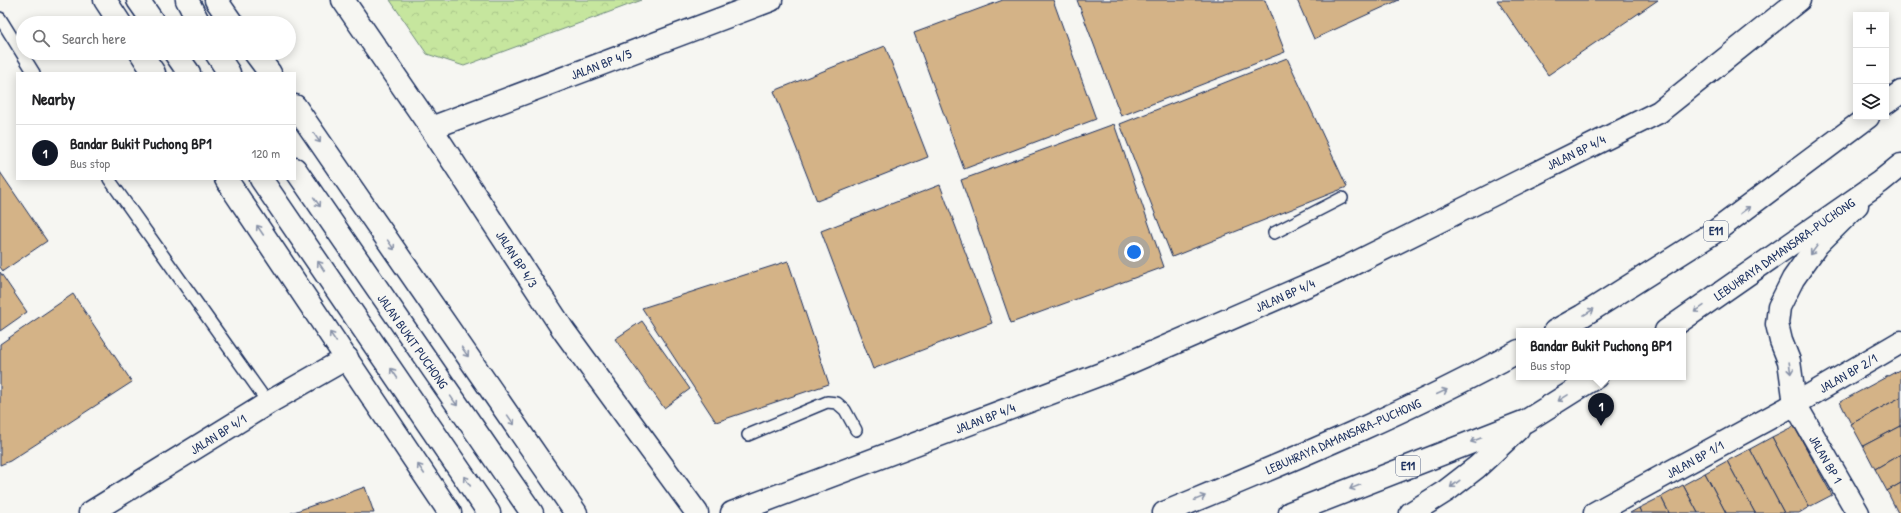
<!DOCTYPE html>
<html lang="en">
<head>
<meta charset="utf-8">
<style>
	:root { --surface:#fff; --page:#f6f6f6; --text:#202124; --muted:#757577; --line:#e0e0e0; --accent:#111827 }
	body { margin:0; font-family:"Patrick Hand",sans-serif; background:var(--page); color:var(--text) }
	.controls { position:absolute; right:12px; top:12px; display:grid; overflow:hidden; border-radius:0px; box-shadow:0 2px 10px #0003 }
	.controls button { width:36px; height:36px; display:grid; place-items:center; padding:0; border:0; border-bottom:1px solid var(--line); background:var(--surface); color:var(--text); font:20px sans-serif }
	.you { position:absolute; left:1134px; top:252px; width:14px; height:14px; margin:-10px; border:3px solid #fff; border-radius:50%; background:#1a73e8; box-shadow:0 0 0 6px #1a73e833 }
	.badge { display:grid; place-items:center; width:26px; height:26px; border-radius:50%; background:var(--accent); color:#fff; font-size:13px; font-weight:700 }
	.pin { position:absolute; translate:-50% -33px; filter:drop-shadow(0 1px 2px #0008) }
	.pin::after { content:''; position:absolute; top:21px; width:14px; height:12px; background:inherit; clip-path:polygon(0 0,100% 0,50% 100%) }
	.popup { position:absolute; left:1516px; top:328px; width:170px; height:52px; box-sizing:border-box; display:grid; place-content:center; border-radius:0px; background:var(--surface); filter:drop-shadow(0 1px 3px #0005); font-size:13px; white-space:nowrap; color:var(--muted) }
	.popup b { font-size:15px; color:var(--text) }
	.popup::after { content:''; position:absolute; left:50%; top:100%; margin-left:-8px; border:8px solid transparent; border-top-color:var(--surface) }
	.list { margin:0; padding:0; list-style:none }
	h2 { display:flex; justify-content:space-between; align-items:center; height:52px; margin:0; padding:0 16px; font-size:17px }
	h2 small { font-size:13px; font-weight:400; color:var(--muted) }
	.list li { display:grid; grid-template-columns:26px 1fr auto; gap:12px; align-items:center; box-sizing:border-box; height:56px; padding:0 16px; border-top:1px solid var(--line) }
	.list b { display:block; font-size:15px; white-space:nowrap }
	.list p { margin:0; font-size:13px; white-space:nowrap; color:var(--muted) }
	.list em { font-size:13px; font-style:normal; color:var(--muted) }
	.icon { flex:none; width:22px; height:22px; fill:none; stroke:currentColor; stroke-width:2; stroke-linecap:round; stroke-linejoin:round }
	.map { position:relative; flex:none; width:1901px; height:513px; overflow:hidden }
	.search { position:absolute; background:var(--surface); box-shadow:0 2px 10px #0003; left:16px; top:16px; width:280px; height:44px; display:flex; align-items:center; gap:10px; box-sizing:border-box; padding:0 14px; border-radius:22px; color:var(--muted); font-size:15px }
	.panel { position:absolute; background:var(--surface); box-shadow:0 2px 10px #0003; left:16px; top:72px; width:280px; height:108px; border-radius:0px }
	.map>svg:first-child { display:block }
	.forest { fill:url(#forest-crowns); stroke:#708a7e }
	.building { fill:#d4b387; stroke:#1b2f5e }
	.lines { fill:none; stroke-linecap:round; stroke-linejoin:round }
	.service-casing { stroke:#1b2f5e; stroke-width:14 }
	.minor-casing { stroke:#1b2f5e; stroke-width:25 }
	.secondary-casing { stroke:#1b2f5e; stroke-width:25 }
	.motorway-casing { stroke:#1b2f5e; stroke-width:25 }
	.service { stroke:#f6f6f2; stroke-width:11 }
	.minor { stroke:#f6f6f2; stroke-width:22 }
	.secondary { stroke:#f6f6f2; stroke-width:22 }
	.motorway { stroke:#f6f6f2; stroke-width:22 }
	.oneway { stroke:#8892a8 }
	.labels { text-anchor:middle; stroke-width:4; stroke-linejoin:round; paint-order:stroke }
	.shield { fill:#f6f6f2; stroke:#5d6b8a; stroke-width:1 }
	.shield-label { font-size:12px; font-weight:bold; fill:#1b2f5e }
	.street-label { font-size:13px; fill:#1b2f5e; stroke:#f6f6f2 }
</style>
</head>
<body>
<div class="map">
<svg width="1901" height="513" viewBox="0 0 1901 513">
	<defs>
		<pattern id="forest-crowns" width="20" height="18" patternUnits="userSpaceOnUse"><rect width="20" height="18" fill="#c6e69e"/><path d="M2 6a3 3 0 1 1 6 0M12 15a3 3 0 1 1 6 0" fill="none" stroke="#aac68a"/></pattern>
	</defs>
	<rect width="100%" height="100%" fill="#f6f6f2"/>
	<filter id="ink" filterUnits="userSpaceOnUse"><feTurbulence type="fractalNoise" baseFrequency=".025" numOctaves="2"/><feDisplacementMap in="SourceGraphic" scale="8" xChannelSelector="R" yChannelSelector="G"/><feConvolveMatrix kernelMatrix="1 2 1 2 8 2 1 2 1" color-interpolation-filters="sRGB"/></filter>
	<g filter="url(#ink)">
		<polygon class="forest" points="390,0 642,0 464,66 427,54"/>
		<g class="building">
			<polygon points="1003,0 1053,0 1096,119 964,169 914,33"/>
			<polygon points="1077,0 1265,0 1285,52 1121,116"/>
			<polygon points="1297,0 1399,0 1314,39"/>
			<polygon points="1497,0 1658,0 1548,75"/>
			<polygon points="885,46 928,157 817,201 774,91"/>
			<polygon points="1287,58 1347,187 1172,257 1120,124"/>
			<polygon points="1114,124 1164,267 1011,323 961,180"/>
			<polygon points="0,172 47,241 3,271 0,267"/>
			<polygon points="940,185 992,323 873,369 821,231"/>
			<polygon points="788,261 829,384 716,422 642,308"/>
			<polygon points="0,272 27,312 0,331"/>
			<polygon points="73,294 132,382 10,461 0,465 0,344"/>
			<polygon points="642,321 690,389 664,408 615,339"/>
			<polygon points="1901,369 1901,397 1851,424 1840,402"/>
			<polygon points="1901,397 1901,426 1863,446 1851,424"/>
			<polygon points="1794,426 1832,495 1809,507 1772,437"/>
			<polygon points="1901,426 1901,454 1875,469 1863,446"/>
			<polygon points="1772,437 1809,507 1799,513 1784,513 1750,449"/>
			<polygon points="1750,449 1784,513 1755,513 1727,461"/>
			<polygon points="1901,454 1901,483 1887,491 1875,469"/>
			<polygon points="1727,461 1755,513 1726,513 1705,473"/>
			<polygon points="1705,473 1726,513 1698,513 1683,485"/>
			<polygon points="1901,483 1901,512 1898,513 1887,491"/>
			<polygon points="1683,485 1698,513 1669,513 1661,497"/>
			<polygon points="365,487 374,513 291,513"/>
			<polygon points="1661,497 1669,513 1641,513 1639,508"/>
			<polygon points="1639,508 1641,513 1630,513"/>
		</g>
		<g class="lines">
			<g class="service-casing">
				<g id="service">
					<polyline points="0,18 34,73"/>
					<polyline points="109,179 268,403"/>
					<polyline points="1274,233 1342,198"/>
					<polyline points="748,435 827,402 837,403 845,410 856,430"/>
				</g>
			</g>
			<g class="minor-casing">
				<g id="minor">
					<polyline points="343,0 431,128 564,331 697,513"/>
					<polyline points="431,128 771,0"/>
					<polyline points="1857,205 1817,245 1793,279 1779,307 1777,324 1781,341 1789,361 1795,404 1858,513"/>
					<polyline points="90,513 268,403 347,358"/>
					<polyline points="732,513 1117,368 1333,274 1659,112 1799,0"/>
					<polyline points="1595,513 1795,404 1901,342"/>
				</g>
			</g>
			<g class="secondary-casing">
				<g id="secondary">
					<polyline points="138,0 154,23"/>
					<polyline points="187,0 199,23"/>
					<polyline points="175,53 189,73"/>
					<polyline points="216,53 229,73"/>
					<polyline points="295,169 532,513"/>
					<polyline points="261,179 489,513"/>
				</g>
			</g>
			<g class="motorway-casing">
				<g id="motorway">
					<polyline points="105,0 120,23"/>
					<polyline points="216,0 232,23"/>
					<polyline points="141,53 154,73"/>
					<polyline points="255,53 270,73"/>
					<polyline points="1886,103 1901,92"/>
					<polyline points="295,106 576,513"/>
					<polyline points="226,179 450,513"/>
					<polyline points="1555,331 1582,316 1713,233 1868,117"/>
					<polyline points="1666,331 1880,182 1901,165"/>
					<path d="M1164,513C1284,463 1405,414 1519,351"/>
					<polyline points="1290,513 1526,421 1596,377"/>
					<polyline points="1411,513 1446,491 1477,467 1518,429"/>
				</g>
			</g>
			<use href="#service" class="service"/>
			<use href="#minor" class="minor"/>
			<use href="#secondary" class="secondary"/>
			<use href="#motorway" class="motorway"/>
		</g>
		<defs><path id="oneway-shaft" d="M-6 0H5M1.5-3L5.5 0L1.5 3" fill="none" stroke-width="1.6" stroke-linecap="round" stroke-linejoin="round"/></defs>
		<g class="oneway">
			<use href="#oneway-shaft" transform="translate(317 138) rotate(55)"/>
			<use href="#oneway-shaft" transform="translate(317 202) rotate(55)"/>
			<use href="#oneway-shaft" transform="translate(1745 210) rotate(-37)"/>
			<use href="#oneway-shaft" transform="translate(260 230) rotate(-124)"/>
			<use href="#oneway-shaft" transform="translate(391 245) rotate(55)"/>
			<use href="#oneway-shaft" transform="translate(1814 250) rotate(126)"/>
			<use href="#oneway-shaft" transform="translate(321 266) rotate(-124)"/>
			<use href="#oneway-shaft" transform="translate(1699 309) rotate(146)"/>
			<use href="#oneway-shaft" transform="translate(1589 312) rotate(-32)"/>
			<use href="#oneway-shaft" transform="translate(333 337) rotate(-124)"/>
			<use href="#oneway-shaft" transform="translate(465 352) rotate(55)"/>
			<use href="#oneway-shaft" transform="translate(1790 368) rotate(82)"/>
			<use href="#oneway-shaft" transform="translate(394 373) rotate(-124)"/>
			<use href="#oneway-shaft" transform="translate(1442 392) rotate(-25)"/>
			<use href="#oneway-shaft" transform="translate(1563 398) rotate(148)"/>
			<use href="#oneway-shaft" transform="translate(454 401) rotate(55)"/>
			<use href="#oneway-shaft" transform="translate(511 420) rotate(55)"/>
			<use href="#oneway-shaft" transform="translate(1476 440) rotate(159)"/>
			<use href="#oneway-shaft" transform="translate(421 469) rotate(-124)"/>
			<use href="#oneway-shaft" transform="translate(467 481) rotate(-124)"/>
			<use href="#oneway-shaft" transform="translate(1455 484) rotate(143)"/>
			<use href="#oneway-shaft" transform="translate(1355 487) rotate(158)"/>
			<use href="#oneway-shaft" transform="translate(1200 498) rotate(-22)"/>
		</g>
	</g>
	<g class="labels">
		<g class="shield">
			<rect x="1704" y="221" width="24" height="20" rx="3"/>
			<rect x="1396" y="456" width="24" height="20" rx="3"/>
		</g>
		<g class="shield-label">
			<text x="1716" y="235">E11</text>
			<text x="1408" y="470">E11</text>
		</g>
		<g class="street-label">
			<text transform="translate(601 64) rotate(-21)" y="5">JALAN BP 4/5</text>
			<text transform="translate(1576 152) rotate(-26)" y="5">JALAN BP 4/4</text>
			<text transform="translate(1784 249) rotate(-35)" y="5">LEBUHRAYA DAMANSARA–PUCHONG</text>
			<text transform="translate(517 259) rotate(57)" y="5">JALAN BP 4/3</text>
			<text transform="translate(1285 295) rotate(-24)" y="5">JALAN BP 4/4</text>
			<text transform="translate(413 341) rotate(55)" y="5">JALAN BUKIT PUCHONG</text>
			<text transform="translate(1848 373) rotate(-30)" y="5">JALAN BP 2/1</text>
			<text transform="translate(985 418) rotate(-21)" y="5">JALAN BP 4/4</text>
			<text transform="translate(218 434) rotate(-32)" y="5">JALAN BP 4/1</text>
			<text transform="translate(1343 436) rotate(-24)" y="5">LEBUHRAYA DAMANSARA–PUCHONG</text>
			<text transform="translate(1695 459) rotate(-29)" y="5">JALAN BP 1/1</text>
			<text transform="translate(1826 459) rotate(60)" y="5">JALAN BP 1</text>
		</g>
	</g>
</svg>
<div class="controls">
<button>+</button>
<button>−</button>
<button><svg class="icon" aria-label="layers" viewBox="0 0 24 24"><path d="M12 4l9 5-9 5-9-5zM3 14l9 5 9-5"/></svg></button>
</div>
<div class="you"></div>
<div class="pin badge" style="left:1601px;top:426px">1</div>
<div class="popup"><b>Bandar Bukit Puchong BP1</b>Bus stop</div>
<div class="search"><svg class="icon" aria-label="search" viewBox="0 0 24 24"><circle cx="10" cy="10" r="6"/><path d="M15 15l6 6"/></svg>Search here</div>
<section class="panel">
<h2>Nearby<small></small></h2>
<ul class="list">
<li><span class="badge">1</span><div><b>Bandar Bukit Puchong BP1</b><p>Bus stop</p></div><em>120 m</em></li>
</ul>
</section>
</div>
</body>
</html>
